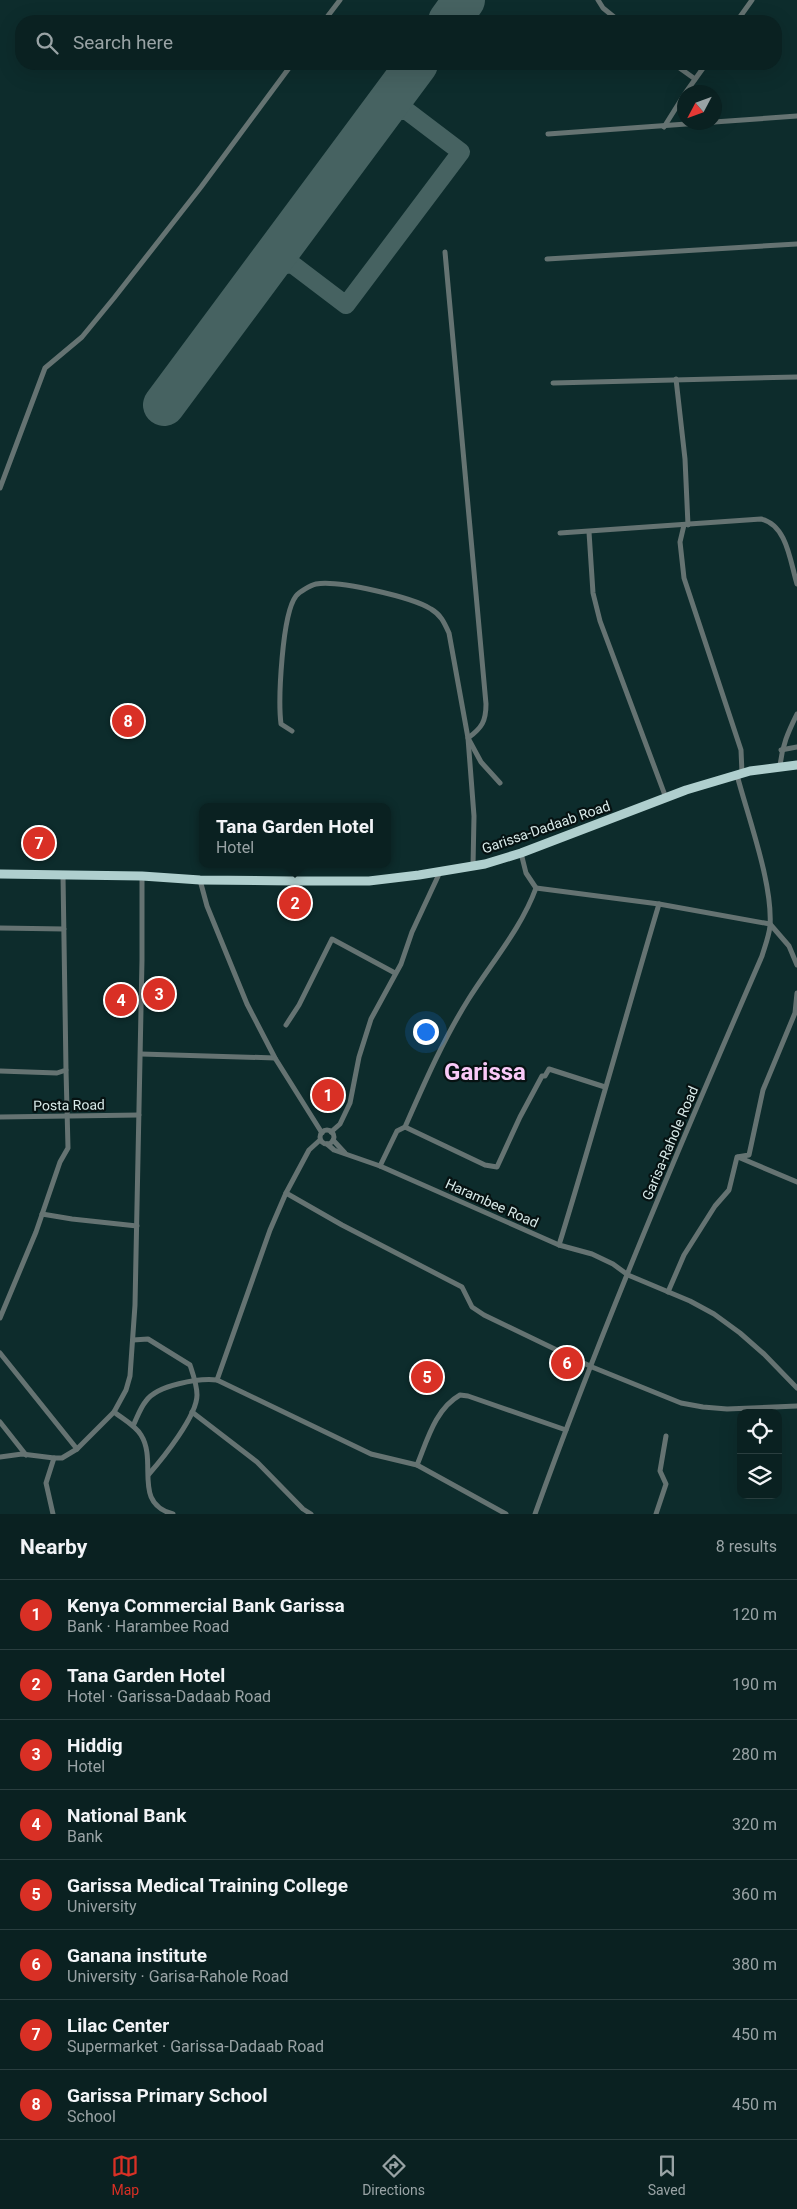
<!DOCTYPE html>
<html lang="en">
<head>
<meta charset="utf-8">
<style>
	:root { --surface:#0a2121; --page:#182e2e; --text:#f1f3f6; --muted:#99a3a5; --line:#2a3e3f; --accent:#d93025 }
	body { margin:0; font-family:Roboto,sans-serif; background:var(--page); color:var(--text) }
	.controls { position:absolute; right:15px; bottom:15px; display:grid; overflow:hidden; border-radius:10px; box-shadow:0 5px 20px #0002 }
	.controls button { width:45px; height:45px; display:grid; place-items:center; padding:0; border:0; border-bottom:1px solid var(--line); background:var(--surface); color:var(--text); font:25px sans-serif }
	.compass { position:absolute; left:677px; top:85px; width:45px; height:45px; border-radius:50%; background:var(--surface); box-shadow:0 5px 20px #0002; rotate:229deg }
	.you { position:absolute; left:425px; top:1031px; width:18px; height:18px; margin:-12px; border:4px solid #fff; border-radius:50%; background:#1a73e8; box-shadow:0 0 0 8px #1a73e833 }
	.badge { display:grid; place-items:center; width:32px; height:32px; border-radius:50%; background:var(--accent); color:#fff; font-size:16px; font-weight:700 }
	.pin { position:absolute; translate:-50% -50%; border:2px solid #fff; box-shadow:0 1px 5px #0006 }
	.popup { position:absolute; left:199px; top:803px; width:192px; height:65px; box-sizing:border-box; display:grid; place-content:center; border-radius:10px; background:var(--surface); filter:drop-shadow(0 1px 4px #0005); font-size:16px; white-space:nowrap; color:var(--muted) }
	.popup b { font-size:19px; color:var(--text) }
	.popup::after { content:''; position:absolute; left:50%; top:100%; margin-left:-10px; border:10px solid transparent; border-top-color:var(--surface) }
	.list { margin:0; padding:0; list-style:none }
	h2 { display:flex; justify-content:space-between; align-items:center; height:65px; margin:0; padding:0 20px; font-size:21px }
	h2 small { font-size:16px; font-weight:400; color:var(--muted) }
	.list li { display:grid; grid-template-columns:32px 1fr auto; gap:15px; align-items:center; box-sizing:border-box; height:70px; padding:0 20px; border-top:1px solid var(--line) }
	.list b { display:block; font-size:19px; white-space:nowrap }
	.list p { margin:0; font-size:16px; white-space:nowrap; color:var(--muted) }
	.list em { font-size:16px; font-style:normal; color:var(--muted) }
	.icon { flex:none; width:28px; height:28px; fill:none; stroke:currentColor; stroke-width:2; stroke-linecap:round; stroke-linejoin:round }
	.map { position:relative; flex:none; width:797px; height:1514px; overflow:hidden }
	.search { position:absolute; background:var(--surface); box-shadow:0 5px 20px #0002; left:15px; right:15px; top:15px; height:55px; display:flex; align-items:center; gap:12px; box-sizing:border-box; padding:0 18px; border-radius:20px; color:var(--muted); font-size:19px }
	.sheet { height:625px; background:var(--surface) }
	nav { display:flex; justify-content:space-around; align-items:center; box-sizing:border-box; height:70px; border-top:1px solid var(--line); background:var(--surface); font-size:14px; color:var(--muted) }
	nav a { display:grid; justify-items:center; gap:2px }
	nav .on { color:var(--accent) }
	.map>svg:first-child { display:block }
	.lines { fill:none; stroke-linecap:round; stroke-linejoin:round }
	.taxiway { stroke:#466261; stroke-width:18 }
	.runway { stroke:#466261; stroke-width:42 }
	.minor { stroke:#657372; stroke-width:5 }
	.trunk { stroke:#afcfce; stroke-width:9 }
	.labels { text-anchor:middle; stroke-width:4.5; stroke-linejoin:round; paint-order:stroke }
	.street-label { font-size:14px; fill:#d8eae9; stroke:#061212 }
	.town-label { font-size:24px; font-weight:bold; fill:#facaf8; stroke:#061212 }
</style>
</head>
<body>
<div class="map">
<svg width="797" height="1514" viewBox="0 0 797 1514">
	<rect width="100%" height="100%" fill="#0d2c2c"/>
	<g class="lines">
		<polyline class="taxiway" points="278,266 292,264 346,305 461,152 407,111 392,111"/>
		<g class="runway">
			<polyline points="449,21 464,0"/>
			<polyline points="164,405 417,64"/>
		</g>
		<g class="minor">
			<polyline points="598,0 603,8 619,21"/>
			<polyline points="324,21 340,0"/>
			<polyline points="737,21 752,0"/>
			<polyline points="674,64 695,79"/>
			<polyline points="686,92 706,64"/>
			<polyline points="714,122 797,116"/>
			<polyline points="664,127 684,95"/>
			<polyline points="548,134 714,122"/>
			<path d="M445,252L486,704C486,721 482,728 468,738L481,762L500,783"/>
			<polyline points="547,259 797,244"/>
			<polyline points="676,379 685,459 688,525"/>
			<polyline points="553,383 797,377"/>
			<polyline points="0,488 45,368 82,337 114,298 201,187 292,64"/>
			<polyline points="684,525 680,542 684,578 741,750 742,773"/>
			<polyline points="589,532 593,593 600,621 666,798"/>
			<path d="M560,533L761,519C787,525 790,561 797,584"/>
			<path d="M292,731L281,724C278,700 282,614 296,596C299,592 311,585 316,584C338,580 412,597 431,609C441,615 444,622 449,633L468,738L474,816L473,866"/>
			<polyline points="781,750 797,747"/>
			<path d="M780,766C782,746 788,732 797,714"/>
			<polyline points="200,880 207,906 247,1004 275,1058 322,1133"/>
			<polyline points="536,888 659,904 770,924 789,946 797,965"/>
			<polyline points="0,928 64,929"/>
			<polyline points="286,1025 299,1005 332,939 395,973"/>
			<polyline points="141,1054 275,1058"/>
			<polyline points="0,1071 57,1073 66,1070 63,875"/>
			<polyline points="0,1117 139,1115"/>
			<polyline points="405,1127 485,1165 497,1167 520,1117 542,1076 545,1076 549,1069 605,1087"/>
			<circle cx="327" cy="1137" r="7"/>
			<polyline points="331,1132 340,1124 350,1103 359,1057 371,1019 401,964 412,932 440,872"/>
			<polyline points="333,1140 345,1153"/>
			<polyline points="327,1144 334,1150 380,1166 559,1245 592,1254 613,1264 628,1275 690,1301 714,1314 740,1333 764,1354 797,1388"/>
			<polyline points="738,1157 797,1182"/>
			<path d="M380,1166L397,1131L405,1127C424,1084 443,1040 468,1000C491,963 521,929 536,888L526,873L521,853"/>
			<polyline points="286,1193 342,1225 462,1287 472,1307 484,1315 592,1367 681,1403 703,1407 727,1409 797,1406"/>
			<polyline points="42,1214 72,1219 137,1226"/>
			<path d="M559,1245C594,1132 625,1018 659,904"/>
			<polyline points="668,1292 684,1255 715,1206 729,1190 737,1157 749,1155 763,1090 795,1013 797,993"/>
			<polyline points="0,1318 36,1232 60,1162 68,1148 66,1070"/>
			<path d="M133,1340L148,1339L190,1365C193,1374 197,1385 197,1395C197,1416 163,1458 149,1474"/>
			<polyline points="0,1353 77,1449"/>
			<polyline points="217,1380 270,1230 286,1193 309,1150 320,1140"/>
			<path d="M114,1412C123,1419 135,1425 141,1435C158,1462 132,1503 173,1514"/>
			<polyline points="192,1412 257,1462 303,1509 311,1514"/>
			<polyline points="0,1422 26,1455"/>
			<path d="M133,1426C137,1418 140,1408 146,1401C157,1385 199,1378 217,1380L371,1454L417,1465L506,1514"/>
			<polyline points="0,1457 22,1454 54,1458 62,1458 77,1449 114,1412 126,1390 130,1376 135,1305 142,960 142,876"/>
			<path d="M417,1465C427,1441 435,1409 460,1395L468,1396L566,1430"/>
			<polyline points="53,1514 46,1483 54,1458"/>
			<path d="M535,1514C603,1325 682,1140 762,956C765,946 769,936 770,926C773,884 748,817 737,775"/>
			<polyline points="656,1514 666,1484 660,1471 666,1436"/>
		</g>
		<polyline class="trunk" points="0,874 142,876 200,880 293,881 369,881 419,875 485,864 521,853 686,790 750,771 797,765"/>
	</g>
	<g class="labels">
		<g class="street-label">
			<text transform="translate(546 827) rotate(-19)" y="5">Garissa-Dadaab Road</text>
			<text transform="translate(69 1105) rotate(-1)" y="5">Posta Road</text>
			<text transform="translate(670 1143) rotate(-67)" y="5">Garisa-Rahole Road</text>
			<text transform="translate(492 1203) rotate(24)" y="5">Harambee Road</text>
		</g>
		<g class="town-label">
			<text x="485" y="1080">Garissa</text>
		</g>
	</g>
</svg>
<div class="controls">
<button><svg class="icon" aria-label="locate" viewBox="0 0 24 24"><circle cx="12" cy="12" r="6"/><path d="M12 2v4M12 18v4M2 12h4M18 12h4"/></svg></button>
<button><svg class="icon" aria-label="layers" viewBox="0 0 24 24"><path d="M12 4l9 5-9 5-9-5zM3 14l9 5 9-5"/></svg></button>
</div>
<svg class="compass" viewBox="-18 -18 36 36"><path d="M0-13l5 13h-10z" fill="#e53935"/><path d="M0 13l5-13h-10z" fill="#99a3a5"/></svg>
<div class="you"></div>
<div class="pin badge" style="left:328px;top:1095px">1</div>
<div class="pin badge" style="left:295px;top:903px">2</div>
<div class="popup"><b>Tana Garden Hotel</b>Hotel</div>
<div class="pin badge" style="left:159px;top:994px">3</div>
<div class="pin badge" style="left:121px;top:1000px">4</div>
<div class="pin badge" style="left:427px;top:1377px">5</div>
<div class="pin badge" style="left:567px;top:1363px">6</div>
<div class="pin badge" style="left:39px;top:843px">7</div>
<div class="pin badge" style="left:128px;top:721px">8</div>
<div class="search"><svg class="icon" aria-label="search" viewBox="0 0 24 24"><circle cx="10" cy="10" r="6"/><path d="M15 15l6 6"/></svg>Search here</div>
</div>
<section class="sheet">
<h2>Nearby<small>8 results</small></h2>
<ul class="list">
<li><span class="badge">1</span><div><b>Kenya Commercial Bank Garissa</b><p>Bank · Harambee Road</p></div><em>120 m</em></li>
<li><span class="badge">2</span><div><b>Tana Garden Hotel</b><p>Hotel · Garissa-Dadaab Road</p></div><em>190 m</em></li>
<li><span class="badge">3</span><div><b>Hiddig</b><p>Hotel</p></div><em>280 m</em></li>
<li><span class="badge">4</span><div><b>National Bank</b><p>Bank</p></div><em>320 m</em></li>
<li><span class="badge">5</span><div><b>Garissa Medical Training College</b><p>University</p></div><em>360 m</em></li>
<li><span class="badge">6</span><div><b>Ganana institute</b><p>University · Garisa-Rahole Road</p></div><em>380 m</em></li>
<li><span class="badge">7</span><div><b>Lilac Center</b><p>Supermarket · Garissa-Dadaab Road</p></div><em>450 m</em></li>
<li><span class="badge">8</span><div><b>Garissa Primary School</b><p>School</p></div><em>450 m</em></li>
</ul>
</section>
<nav>
<a class="on"><svg class="icon" aria-label="map" viewBox="0 0 24 24"><path d="M3 6l6-2 6 2 6-2v14l-6 2-6-2-6 2zM9 4v14M15 6v14"/></svg>Map</a>
<a><svg class="icon" aria-label="directions" viewBox="0 0 24 24"><path d="M12 3l9 9-9 9-9-9zM9 14v-3h6M13 9l2 2-2 2"/></svg>Directions</a>
<a><svg class="icon" aria-label="saved" viewBox="0 0 24 24"><path d="M7 4h10v16l-5-4-5 4z"/></svg>Saved</a>
</nav>
</body>
</html>
